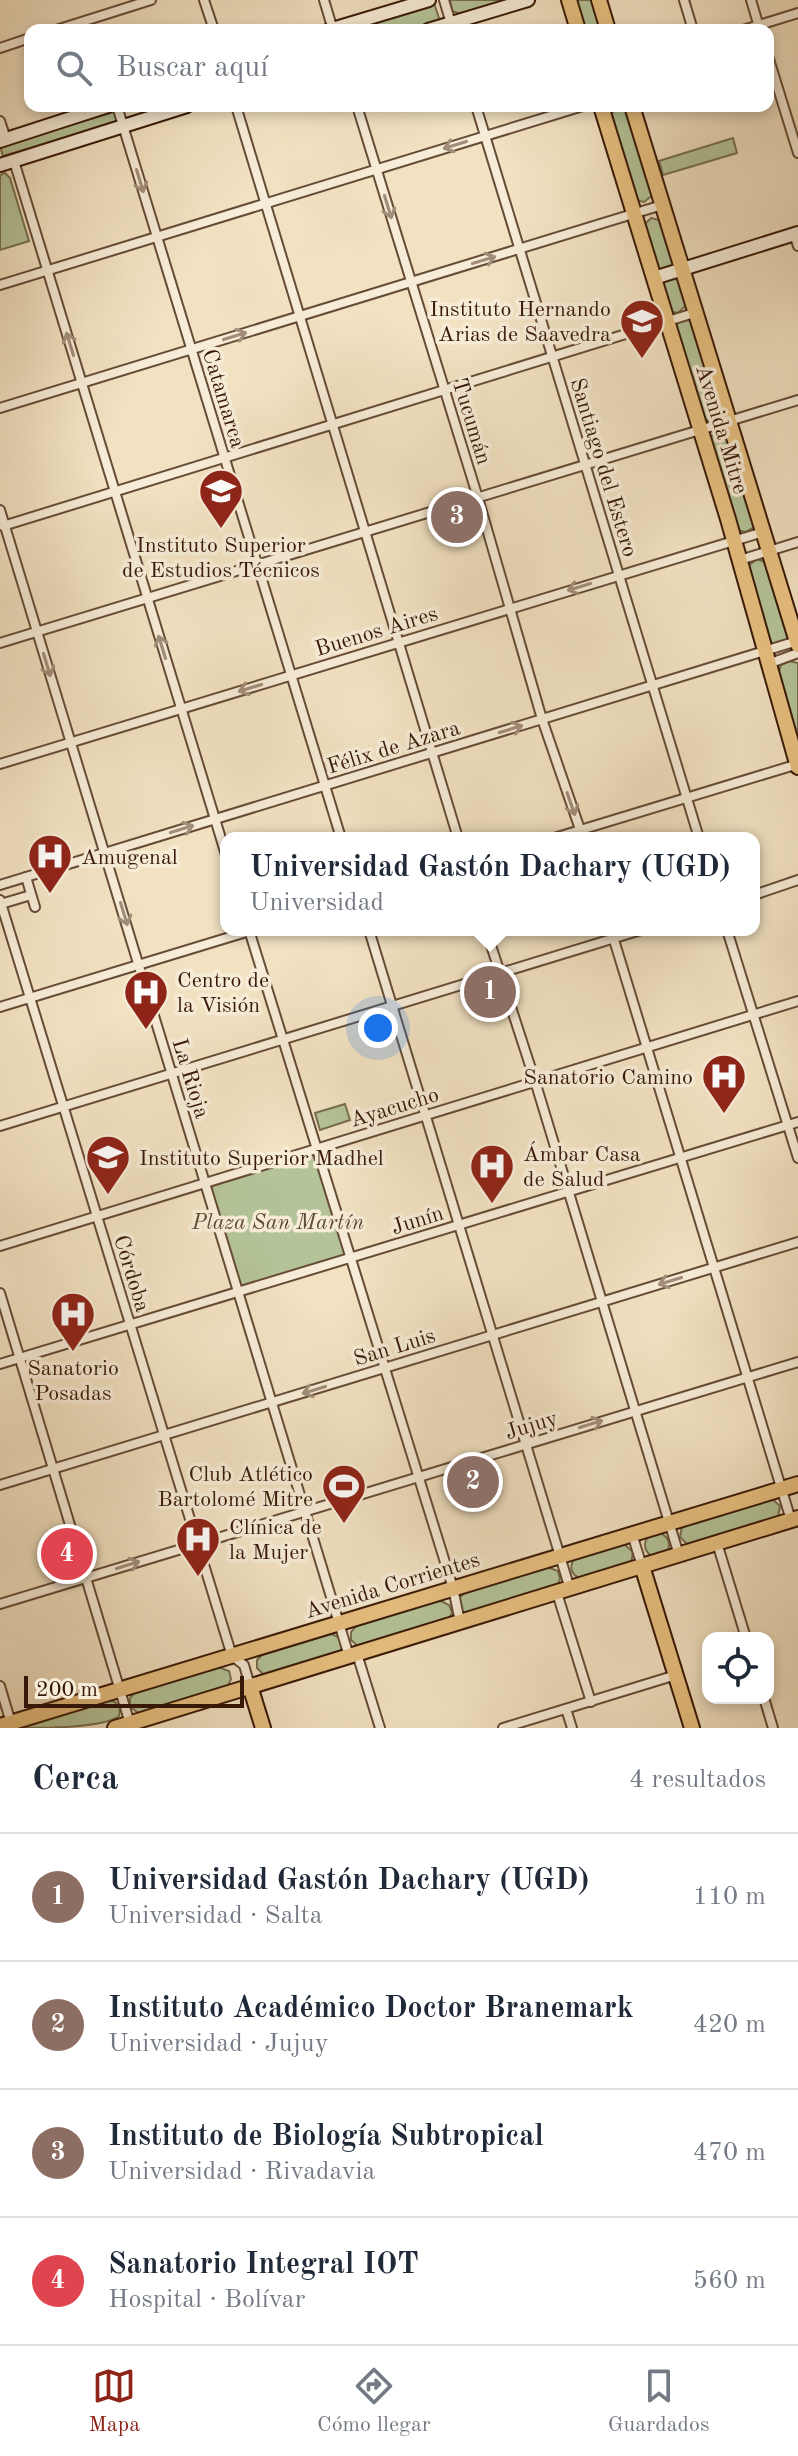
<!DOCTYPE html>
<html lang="es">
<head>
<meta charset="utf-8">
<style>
	:root { --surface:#fff; --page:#f2f2f3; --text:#1f2937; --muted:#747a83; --line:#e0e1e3; --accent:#8f2418 }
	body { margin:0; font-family:"Old Standard TT",serif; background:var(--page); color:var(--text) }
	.controls { position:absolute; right:24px; bottom:24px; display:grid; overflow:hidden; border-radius:16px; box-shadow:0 4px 12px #0003 }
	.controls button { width:72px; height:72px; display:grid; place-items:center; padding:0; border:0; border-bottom:2px solid var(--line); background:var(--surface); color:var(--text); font:40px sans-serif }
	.scale { position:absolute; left:24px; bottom:20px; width:220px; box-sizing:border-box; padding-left:8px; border:4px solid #381907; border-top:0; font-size:22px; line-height:28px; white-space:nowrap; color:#381907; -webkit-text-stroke:6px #f7ecd7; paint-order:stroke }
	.you { position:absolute; left:378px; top:1028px; width:28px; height:28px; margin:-20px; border:6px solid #fff; border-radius:50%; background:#1a73e8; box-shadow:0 0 0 12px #1a73e833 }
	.badge { display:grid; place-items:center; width:52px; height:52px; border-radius:50%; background:var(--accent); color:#fff; font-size:26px; font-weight:700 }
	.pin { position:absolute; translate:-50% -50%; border:4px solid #fff; box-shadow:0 2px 8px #0006 }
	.popup { position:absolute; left:220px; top:832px; width:540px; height:104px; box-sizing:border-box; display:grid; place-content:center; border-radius:16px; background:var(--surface); filter:drop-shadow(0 2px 6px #0005); font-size:26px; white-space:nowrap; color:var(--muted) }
	.popup b { font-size:30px; color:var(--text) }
	.popup::after { content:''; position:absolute; left:50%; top:100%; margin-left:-16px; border:16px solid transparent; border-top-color:var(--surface) }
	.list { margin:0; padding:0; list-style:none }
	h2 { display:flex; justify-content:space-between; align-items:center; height:104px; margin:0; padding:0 32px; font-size:34px }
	h2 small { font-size:26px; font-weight:400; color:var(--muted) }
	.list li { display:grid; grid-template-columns:52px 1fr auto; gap:24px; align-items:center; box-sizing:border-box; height:128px; padding:0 32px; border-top:2px solid var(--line) }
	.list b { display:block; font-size:30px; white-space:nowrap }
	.list p { margin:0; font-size:26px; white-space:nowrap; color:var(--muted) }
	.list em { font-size:26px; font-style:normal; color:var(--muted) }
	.icon { flex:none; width:44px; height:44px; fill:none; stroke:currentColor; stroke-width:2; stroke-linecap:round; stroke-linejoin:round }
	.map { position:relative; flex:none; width:798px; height:1728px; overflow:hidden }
	.search { position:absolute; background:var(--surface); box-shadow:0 4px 12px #0003; left:24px; right:24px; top:24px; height:88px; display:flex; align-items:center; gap:20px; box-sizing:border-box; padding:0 28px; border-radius:16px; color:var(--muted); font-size:30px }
	.sheet { height:616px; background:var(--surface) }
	nav { display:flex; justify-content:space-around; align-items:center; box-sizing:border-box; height:112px; border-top:2px solid var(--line); background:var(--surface); font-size:22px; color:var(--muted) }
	nav a { display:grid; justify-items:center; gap:4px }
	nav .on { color:var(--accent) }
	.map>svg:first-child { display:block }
	.green { fill:#b4c498; stroke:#766e50; stroke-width:2 }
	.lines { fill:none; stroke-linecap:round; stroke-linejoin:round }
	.street-casing { stroke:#664b36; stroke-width:12 }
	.secondary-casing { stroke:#381907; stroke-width:16 }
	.primary-casing { stroke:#381907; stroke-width:18 }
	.street { stroke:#f7ecd7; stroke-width:8 }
	.secondary { stroke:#f7ecd7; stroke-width:12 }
	.primary { stroke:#e9c181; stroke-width:14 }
	.oneway { stroke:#a18d79 }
	.labels { text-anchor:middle; stroke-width:7; stroke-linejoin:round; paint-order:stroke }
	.poi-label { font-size:22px; fill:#381907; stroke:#f7ecd7; text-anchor:start }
	.street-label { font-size:22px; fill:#381907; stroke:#f7ecd7 }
	.park-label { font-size:22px; font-style:italic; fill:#5d4c32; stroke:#f7ecd7 }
</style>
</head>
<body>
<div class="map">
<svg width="798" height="1728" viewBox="0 0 798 1728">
	<rect width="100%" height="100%" fill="#f2e2c2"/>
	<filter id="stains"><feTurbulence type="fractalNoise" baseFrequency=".0025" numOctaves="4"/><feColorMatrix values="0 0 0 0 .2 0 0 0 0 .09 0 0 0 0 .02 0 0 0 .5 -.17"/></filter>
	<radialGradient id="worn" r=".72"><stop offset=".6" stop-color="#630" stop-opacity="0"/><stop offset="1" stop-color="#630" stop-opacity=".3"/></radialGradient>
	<g class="green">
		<polygon points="450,0 509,0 461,14 452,11"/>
		<polygon points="577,0 597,0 607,30 580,30 574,3"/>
		<polygon points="434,3 440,21 410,30 344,30"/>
		<polygon points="617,107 628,109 653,195 644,202 636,200 610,116"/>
		<polygon points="114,112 117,123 3,156 0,146"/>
		<polygon points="733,138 737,153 663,175 659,161"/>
		<polygon points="5,173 10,178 29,241 0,250 0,175"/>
		<polygon points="651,218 663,221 674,265 672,268 657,270 643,226"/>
		<polygon points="675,277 680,279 688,303 678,313 669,311 660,285 663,281"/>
		<polygon points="689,319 693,320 722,412 712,421 702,419 674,327 680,320"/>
		<polygon points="719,430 728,432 754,527 746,532 737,530 709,438"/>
		<polygon points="757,559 770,564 789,640 773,645 769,641 747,567"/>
		<polygon points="789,661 798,663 798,741 778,674 781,665"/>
		<polygon points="345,1104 350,1120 320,1130 315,1113"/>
		<polygon points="315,1152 347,1257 240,1289 208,1184"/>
		<polygon points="771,1498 780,1506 778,1517 688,1545 680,1537 682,1526"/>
		<circle cx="657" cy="1545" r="12"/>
		<path d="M624,1544L633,1552L631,1563L580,1578C571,1575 569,1567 574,1559Z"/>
		<polygon points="547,1567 558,1571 560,1579 557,1586 467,1614 461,1610 459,1598 465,1593"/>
		<polygon points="439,1600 449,1605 452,1612 449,1620 359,1647 351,1640 351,1632 356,1626"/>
		<polygon points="331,1634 341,1638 341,1653 265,1676 257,1668 257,1660 262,1655"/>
		<polygon points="218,1667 229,1671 231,1679 228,1686 139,1714 130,1706 130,1698 135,1692"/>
		<path d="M107,1700L115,1702L120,1708L119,1716C103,1728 46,1728 22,1728Z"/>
	</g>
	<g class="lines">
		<g class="street-casing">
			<g id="street">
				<polyline points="204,0 214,30"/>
				<polyline points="324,0 333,30"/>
				<polyline points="444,0 453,30"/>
				<polyline points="684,0 693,30"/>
				<polyline points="751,0 760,30"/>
				<polyline points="56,30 151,0"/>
				<polyline points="743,30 798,13"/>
				<polyline points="0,48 30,38"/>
				<polyline points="768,56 798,153"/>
				<polyline points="117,106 341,838"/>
				<polyline points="236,106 458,838"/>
				<polyline points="357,106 478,498 542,719 583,838"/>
				<polyline points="476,106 699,838"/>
				<polyline points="0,121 6,139"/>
				<polyline points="14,161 226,855"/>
				<polyline points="794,234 798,246"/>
				<polyline points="0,285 583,106"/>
				<polyline points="0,408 662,205"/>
				<polyline points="0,510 349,1656"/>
				<polyline points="3,526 694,313"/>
				<polyline points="740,560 798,542"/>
				<polyline points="0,643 798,400"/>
				<polyline points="768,664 798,653"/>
				<polyline points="0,764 763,532"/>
				<polyline points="554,838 798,764"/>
				<polyline points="26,877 35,907"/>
				<polyline points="0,885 797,641"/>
				<polyline points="754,895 798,880"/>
				<polyline points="0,900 232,1656 244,1665 250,1686"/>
				<polyline points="1,904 31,895"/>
				<polyline points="249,930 453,1588 460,1622"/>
				<polyline points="369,930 570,1589"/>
				<polyline points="486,930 535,1081 679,1555"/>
				<polyline points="611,930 791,1520"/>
				<polyline points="727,930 798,1158"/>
				<polyline points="0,1007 253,930"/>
				<polyline points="0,1126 641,930"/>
				<polyline points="0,1246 798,1001"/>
				<polyline points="0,1293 131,1727"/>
				<polyline points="0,1364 798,1122"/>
				<polyline points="0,1485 798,1242"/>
				<polyline points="632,1534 642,1566"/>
				<polyline points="717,1543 746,1638"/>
				<polyline points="557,1593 591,1702"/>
				<polyline points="0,1604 798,1362"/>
				<polyline points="357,1654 380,1728"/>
				<polyline points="0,1686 11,1723"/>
				<polyline points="764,1698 773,1728"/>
				<polyline points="566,1709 572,1728"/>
				<polyline points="503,1728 676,1675"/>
			</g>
		</g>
		<g class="secondary-casing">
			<g id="secondary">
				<polyline points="329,30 429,0"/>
				<polyline points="428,30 528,0"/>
				<polyline points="0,141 108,106"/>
				<polyline points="0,165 187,106"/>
				<polyline points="654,278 798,233"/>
			</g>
		</g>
		<g class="primary-casing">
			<g id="primary">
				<polyline points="569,0 578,30"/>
				<polyline points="599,0 608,30"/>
				<polyline points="601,106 728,519 798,767"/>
				<polyline points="632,106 798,645"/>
				<polyline points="642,1566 692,1728"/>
				<polyline points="250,1686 263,1728"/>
				<polyline points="0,1726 798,1484"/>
				<polyline points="115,1728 798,1518"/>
			</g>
		</g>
		<use href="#street" class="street"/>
		<use href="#secondary" class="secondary"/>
		<use href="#primary" class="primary"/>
	</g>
	<defs><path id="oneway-shaft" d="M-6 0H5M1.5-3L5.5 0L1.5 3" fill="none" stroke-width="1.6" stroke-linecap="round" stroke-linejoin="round" transform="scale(2)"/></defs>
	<g class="oneway">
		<use href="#oneway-shaft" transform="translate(455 145) rotate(163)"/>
		<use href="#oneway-shaft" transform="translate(140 181) rotate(73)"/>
		<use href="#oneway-shaft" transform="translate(388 207) rotate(73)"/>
		<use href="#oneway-shaft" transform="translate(484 260) rotate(-17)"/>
		<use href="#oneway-shaft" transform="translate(235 336) rotate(-17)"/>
		<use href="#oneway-shaft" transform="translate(70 344) rotate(-107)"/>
		<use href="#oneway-shaft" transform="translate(579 587) rotate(163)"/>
		<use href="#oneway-shaft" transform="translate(162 647) rotate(-107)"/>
		<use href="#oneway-shaft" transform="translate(47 665) rotate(73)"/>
		<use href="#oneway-shaft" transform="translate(250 688) rotate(163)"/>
		<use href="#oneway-shaft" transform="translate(511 729) rotate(-17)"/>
		<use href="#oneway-shaft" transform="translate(571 804) rotate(71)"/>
		<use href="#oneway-shaft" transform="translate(182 829) rotate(-17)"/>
		<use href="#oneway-shaft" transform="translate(124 914) rotate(73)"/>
		<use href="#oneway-shaft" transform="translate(670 1281) rotate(163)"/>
		<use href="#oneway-shaft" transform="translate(314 1390) rotate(163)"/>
		<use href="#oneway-shaft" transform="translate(591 1424) rotate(-17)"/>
		<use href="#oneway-shaft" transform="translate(128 1565) rotate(-17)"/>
	</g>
	<defs>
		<g id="university-pin" transform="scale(2.3)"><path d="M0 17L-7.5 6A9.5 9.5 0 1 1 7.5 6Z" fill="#8f2418" stroke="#f7ecd7"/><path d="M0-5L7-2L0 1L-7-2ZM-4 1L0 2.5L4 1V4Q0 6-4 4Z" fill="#fff"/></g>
		<g id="hospital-pin" transform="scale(2.3)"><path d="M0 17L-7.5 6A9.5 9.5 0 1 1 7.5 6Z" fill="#8f2418" stroke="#f7ecd7"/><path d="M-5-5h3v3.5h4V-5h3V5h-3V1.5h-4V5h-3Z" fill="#fff"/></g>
		<g id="stadium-pin" transform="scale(2.3)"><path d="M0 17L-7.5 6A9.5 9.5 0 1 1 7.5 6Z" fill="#8f2418" stroke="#f7ecd7"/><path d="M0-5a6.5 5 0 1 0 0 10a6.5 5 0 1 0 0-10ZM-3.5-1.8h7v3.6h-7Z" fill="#fff"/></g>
	</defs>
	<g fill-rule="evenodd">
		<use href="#university-pin" x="642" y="321"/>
		<use href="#university-pin" x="221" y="491"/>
		<use href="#hospital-pin" x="50" y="856"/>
		<use href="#hospital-pin" x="146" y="992"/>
		<use href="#hospital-pin" x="724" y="1076"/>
		<use href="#university-pin" x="108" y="1157"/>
		<use href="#hospital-pin" x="492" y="1166"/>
		<use href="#hospital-pin" x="73" y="1314"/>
		<use href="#stadium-pin" x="344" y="1486"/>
		<use href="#hospital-pin" x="198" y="1539"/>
	</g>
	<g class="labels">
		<g class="poi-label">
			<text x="611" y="316" text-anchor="end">Instituto Hernando<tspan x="611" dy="25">Arias de Saavedra</tspan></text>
			<text x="221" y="552" text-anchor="middle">Instituto Superior<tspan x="221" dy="25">de Estudios Técnicos</tspan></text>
			<text x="81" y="864">Amugenal</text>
			<text x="177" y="987">Centro de<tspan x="177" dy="25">la Visión</tspan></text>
			<text x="693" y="1084" text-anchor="end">Sanatorio Camino</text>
			<text x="523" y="1161">Ámbar Casa<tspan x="523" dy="25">de Salud</tspan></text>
			<text x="139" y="1165">Instituto Superior Madhel</text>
			<text x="73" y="1375" text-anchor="middle">Sanatorio<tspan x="73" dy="25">Posadas</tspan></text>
			<text x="313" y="1481" text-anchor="end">Club Atlético<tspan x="313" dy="25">Bartolomé Mitre</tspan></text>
			<text x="229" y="1534">Clínica de<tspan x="229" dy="25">la Mujer</tspan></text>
		</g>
		<g class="street-label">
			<text transform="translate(225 398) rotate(73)" y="8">Catamarca</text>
			<text transform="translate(473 421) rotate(73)" y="8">Tucumán</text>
			<text transform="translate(723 429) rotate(73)" y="8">Avenida Mitre</text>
			<text transform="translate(605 467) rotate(73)" y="8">Santiago del Estero</text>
			<text transform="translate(376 630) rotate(-17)" y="8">Buenos Aires</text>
			<text transform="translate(393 746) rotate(-17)" y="8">Félix de Azara</text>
			<text transform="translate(192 1078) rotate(73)" y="8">La Rioja</text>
			<text transform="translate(394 1106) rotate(-17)" y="8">Ayacucho</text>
			<text transform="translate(417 1219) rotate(-17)" y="8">Junín</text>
			<text transform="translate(133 1273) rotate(73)" y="8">Córdoba</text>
			<text transform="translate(394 1346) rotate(-17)" y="8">San Luis</text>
			<text transform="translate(531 1424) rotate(-17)" y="8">Jujuy</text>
			<text transform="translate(392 1584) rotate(-17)" y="8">Avenida Corrientes</text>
		</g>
		<g class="park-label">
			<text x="278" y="1229">Plaza San Martín</text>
		</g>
	</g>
	<rect width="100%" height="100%" filter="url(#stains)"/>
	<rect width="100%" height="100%" fill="url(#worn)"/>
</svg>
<div class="controls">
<button><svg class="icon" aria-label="locate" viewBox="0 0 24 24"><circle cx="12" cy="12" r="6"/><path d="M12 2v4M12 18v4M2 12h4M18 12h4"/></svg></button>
</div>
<div class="scale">200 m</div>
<div class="you"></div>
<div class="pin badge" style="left:490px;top:992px;background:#8d6e63">1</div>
<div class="popup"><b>Universidad Gastón Dachary (UGD)</b>Universidad</div>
<div class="pin badge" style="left:473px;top:1482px;background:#8d6e63">2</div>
<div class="pin badge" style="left:457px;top:517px;background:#8d6e63">3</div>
<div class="pin badge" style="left:67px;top:1554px;background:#e0444e">4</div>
<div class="search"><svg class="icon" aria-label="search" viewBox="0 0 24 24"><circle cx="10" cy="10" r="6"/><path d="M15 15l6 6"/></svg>Buscar aquí</div>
</div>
<section class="sheet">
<h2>Cerca<small>4 resultados</small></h2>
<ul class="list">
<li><span class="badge" style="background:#8d6e63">1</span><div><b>Universidad Gastón Dachary (UGD)</b><p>Universidad · Salta</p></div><em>110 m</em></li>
<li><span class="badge" style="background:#8d6e63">2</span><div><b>Instituto Académico Doctor Branemark</b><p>Universidad · Jujuy</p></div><em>420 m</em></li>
<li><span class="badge" style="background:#8d6e63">3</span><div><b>Instituto de Biología Subtropical</b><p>Universidad · Rivadavia</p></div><em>470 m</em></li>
<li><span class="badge" style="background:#e0444e">4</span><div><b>Sanatorio Integral IOT</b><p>Hospital · Bolívar</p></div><em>560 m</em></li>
</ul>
</section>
<nav>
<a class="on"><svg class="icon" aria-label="map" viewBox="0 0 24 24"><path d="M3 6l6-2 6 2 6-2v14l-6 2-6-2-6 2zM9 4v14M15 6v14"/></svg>Mapa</a>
<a><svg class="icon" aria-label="directions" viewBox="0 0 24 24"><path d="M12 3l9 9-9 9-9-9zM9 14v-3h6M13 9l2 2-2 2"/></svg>Cómo llegar</a>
<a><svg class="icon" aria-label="saved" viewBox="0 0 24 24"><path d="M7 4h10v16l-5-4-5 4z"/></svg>Guardados</a>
</nav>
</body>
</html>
